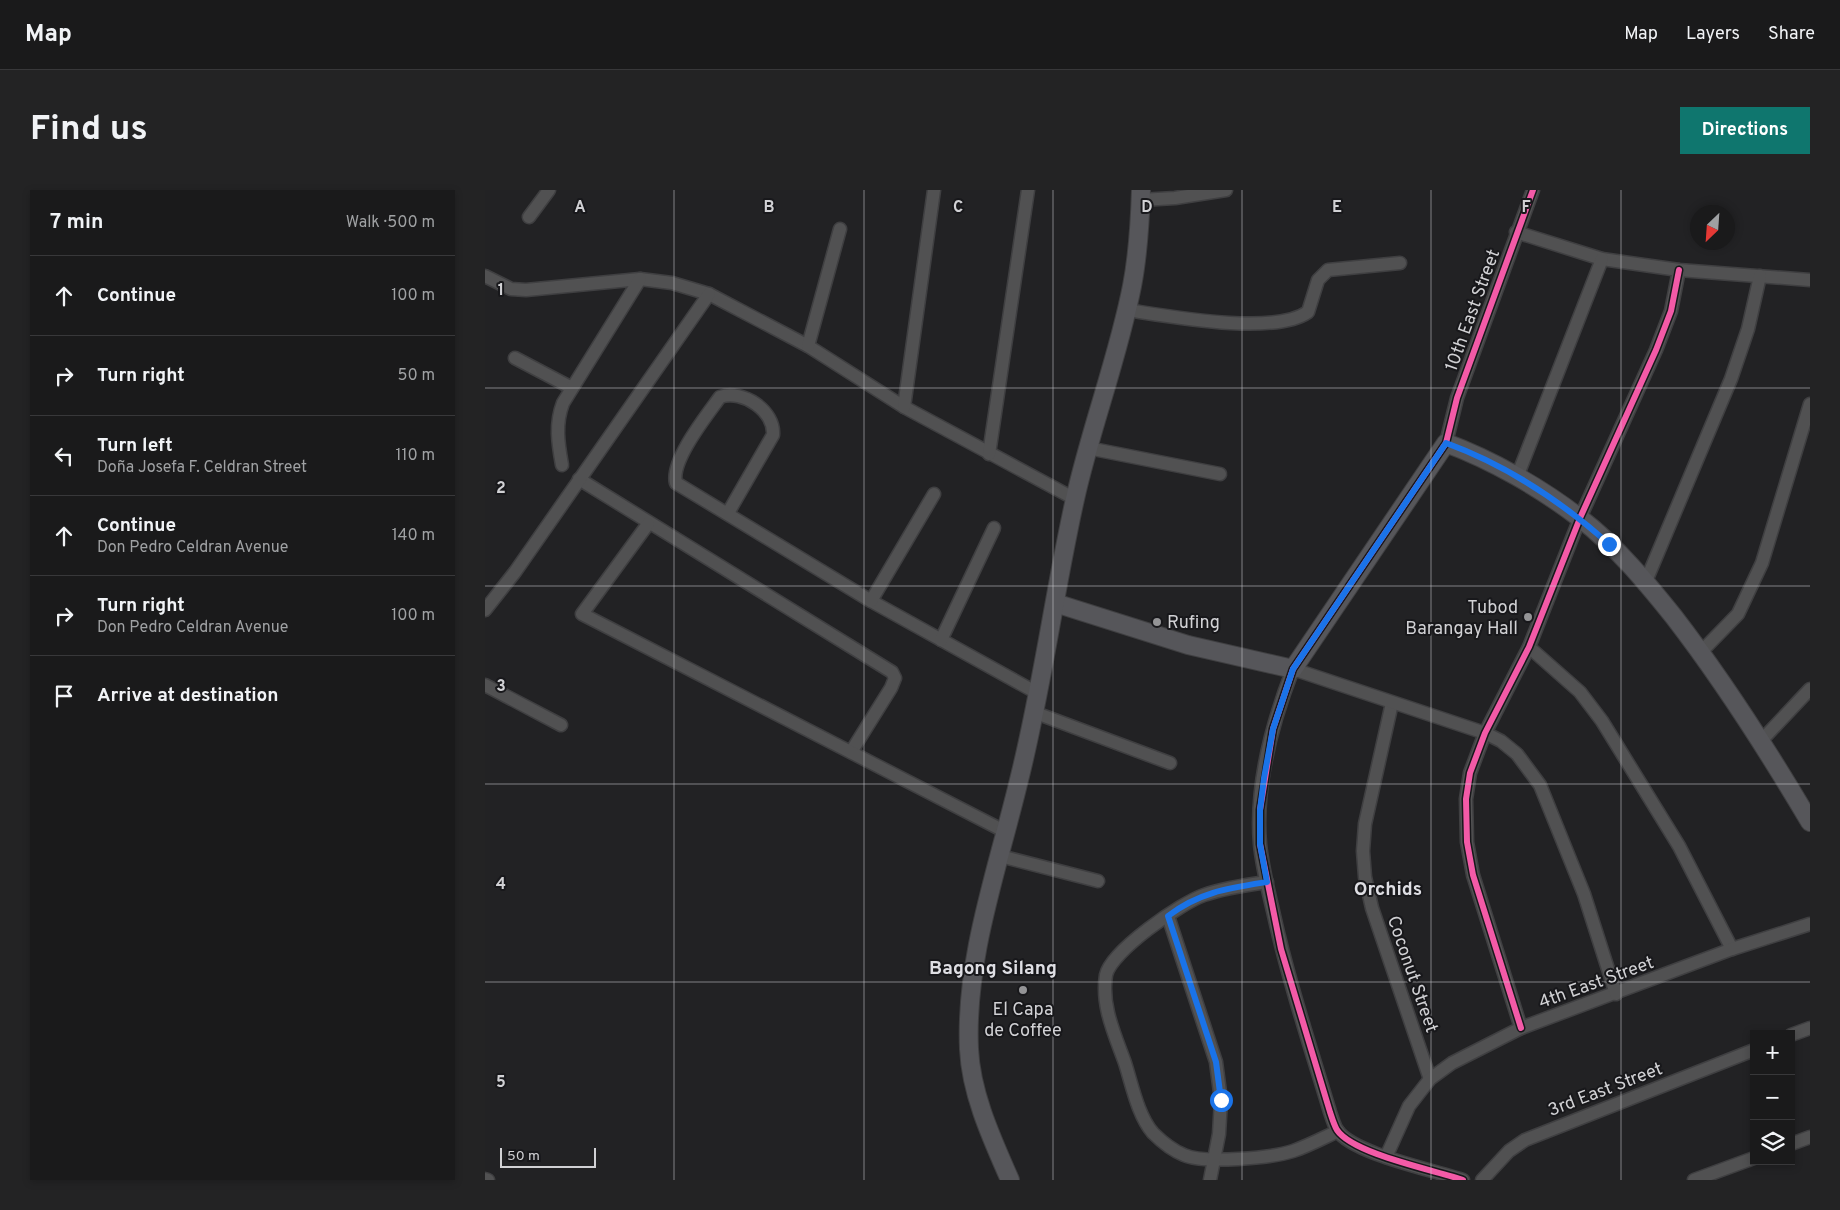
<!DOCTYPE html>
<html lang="en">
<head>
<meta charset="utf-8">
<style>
	:root { --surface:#1a1a1b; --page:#232324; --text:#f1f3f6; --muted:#9fa1a3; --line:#38383a; --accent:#0f766e }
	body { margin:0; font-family:Overpass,sans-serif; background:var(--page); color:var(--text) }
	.controls { position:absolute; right:15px; bottom:15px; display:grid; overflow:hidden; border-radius:0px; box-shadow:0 2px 8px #0003 }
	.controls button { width:45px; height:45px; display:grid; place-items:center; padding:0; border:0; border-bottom:1px solid var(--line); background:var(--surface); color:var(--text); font:25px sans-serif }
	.compass { position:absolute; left:1205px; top:15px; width:45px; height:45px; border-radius:50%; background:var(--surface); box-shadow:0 2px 8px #0003; rotate:205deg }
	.scale { position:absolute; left:15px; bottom:12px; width:96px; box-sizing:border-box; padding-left:5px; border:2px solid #d1d1d4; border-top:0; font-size:14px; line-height:18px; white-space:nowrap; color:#d1d1d4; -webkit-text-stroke:4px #18181b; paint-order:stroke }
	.stop { position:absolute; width:15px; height:15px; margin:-11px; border:4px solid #1a73e8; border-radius:50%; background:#fff }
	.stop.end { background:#1a73e8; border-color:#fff; box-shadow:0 1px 5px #0008 }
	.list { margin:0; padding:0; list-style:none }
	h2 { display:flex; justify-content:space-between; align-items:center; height:65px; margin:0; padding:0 20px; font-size:21px }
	h2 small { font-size:16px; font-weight:400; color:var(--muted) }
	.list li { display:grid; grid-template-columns:32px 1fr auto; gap:15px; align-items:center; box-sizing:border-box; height:80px; padding:0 20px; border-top:1px solid var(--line) }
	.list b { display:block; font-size:19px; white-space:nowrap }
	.list p { margin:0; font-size:16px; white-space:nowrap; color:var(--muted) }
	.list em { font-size:16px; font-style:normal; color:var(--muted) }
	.icon { flex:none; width:28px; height:28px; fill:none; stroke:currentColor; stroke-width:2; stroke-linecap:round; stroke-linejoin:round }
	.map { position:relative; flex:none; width:1325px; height:990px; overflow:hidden; border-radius:0px }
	header { display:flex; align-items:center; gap:30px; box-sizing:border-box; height:70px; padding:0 25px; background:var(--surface); border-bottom:1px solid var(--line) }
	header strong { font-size:24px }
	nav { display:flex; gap:28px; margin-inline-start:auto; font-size:18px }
	.intro { display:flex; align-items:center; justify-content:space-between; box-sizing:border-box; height:120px; padding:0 30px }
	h1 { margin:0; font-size:35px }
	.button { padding:12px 22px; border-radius:0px; background:var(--accent); color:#fff; font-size:18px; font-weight:700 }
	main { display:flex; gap:30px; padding:0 30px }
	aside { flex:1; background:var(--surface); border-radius:0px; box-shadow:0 2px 8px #0003 }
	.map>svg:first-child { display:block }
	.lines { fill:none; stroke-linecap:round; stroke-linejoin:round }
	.street-casing { stroke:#3f3f41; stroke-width:15 }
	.secondary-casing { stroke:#3f3f41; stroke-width:20 }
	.street { stroke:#515152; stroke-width:12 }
	.secondary { stroke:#56565a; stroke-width:18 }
	.cycleway-casing { stroke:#18181b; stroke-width:9 }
	.cycleway { stroke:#f35aa7; stroke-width:6 }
	.route { stroke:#1a73e8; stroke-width:6 }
	.grid { fill:none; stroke:#d1d1d4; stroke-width:1; stroke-opacity:0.55 }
	.poi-dot { fill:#949496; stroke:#18181b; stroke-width:2 }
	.labels { text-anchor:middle; stroke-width:4; stroke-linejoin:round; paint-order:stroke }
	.street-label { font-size:18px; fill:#d1d1d4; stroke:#18181b }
	.poi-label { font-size:18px; fill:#d1d1d4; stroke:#18181b; text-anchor:end }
	.neighbourhood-label { font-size:19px; font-weight:bold; fill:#dedee3; stroke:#18181b }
	.grid-label { font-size:16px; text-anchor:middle; font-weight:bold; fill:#d1d1d4; stroke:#18181b; stroke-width:4; stroke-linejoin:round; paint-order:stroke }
</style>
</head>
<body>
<header>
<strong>Map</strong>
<nav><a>Map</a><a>Layers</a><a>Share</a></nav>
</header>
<div class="intro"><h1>Find us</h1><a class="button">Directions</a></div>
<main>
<aside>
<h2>7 min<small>Walk · 500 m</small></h2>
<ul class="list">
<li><svg class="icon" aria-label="ahead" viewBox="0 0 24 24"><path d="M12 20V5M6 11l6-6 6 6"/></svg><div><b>Continue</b></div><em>100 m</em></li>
<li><svg class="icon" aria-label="right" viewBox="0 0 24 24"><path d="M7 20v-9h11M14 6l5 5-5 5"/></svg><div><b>Turn right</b></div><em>50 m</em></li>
<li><svg class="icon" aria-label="left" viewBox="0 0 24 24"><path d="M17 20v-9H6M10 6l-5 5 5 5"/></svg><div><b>Turn left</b><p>Doña Josefa F. Celdran Street</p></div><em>110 m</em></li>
<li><svg class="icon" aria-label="ahead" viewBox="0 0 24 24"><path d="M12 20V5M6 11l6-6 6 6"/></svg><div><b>Continue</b><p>Don Pedro Celdran Avenue</p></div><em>140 m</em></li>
<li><svg class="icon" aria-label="right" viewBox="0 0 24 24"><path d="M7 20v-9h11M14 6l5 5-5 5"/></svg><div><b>Turn right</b><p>Don Pedro Celdran Avenue</p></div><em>100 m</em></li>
<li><svg class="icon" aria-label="arrive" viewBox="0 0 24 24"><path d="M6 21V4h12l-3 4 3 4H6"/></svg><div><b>Arrive at destination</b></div></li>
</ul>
</aside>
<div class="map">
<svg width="1325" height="990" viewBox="0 0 1325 990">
	<rect width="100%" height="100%" fill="#222224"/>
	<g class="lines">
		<g class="street-casing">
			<g id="street">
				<polyline points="656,10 690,8 741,0"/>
				<polyline points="44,27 64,0"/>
				<polyline points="1031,42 1117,69 1194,80 1325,90"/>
				<polyline points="0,86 26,99 41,100 155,89 187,93 224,104 323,156 419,217 590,309"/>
				<path d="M642,120C682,126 789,146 823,122L833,90L843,80L915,73"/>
				<polyline points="323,156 355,39"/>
				<polyline points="30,168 87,198"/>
				<polyline points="419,217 449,0"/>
				<polyline points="961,253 972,208 1048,0"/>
				<polyline points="603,258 735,284"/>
				<polyline points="504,264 543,0"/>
				<path d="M77,275C73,253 70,234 78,213L155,89"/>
				<polyline points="1032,287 1117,69"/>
				<polyline points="94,289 407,482 410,488 406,498 366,562"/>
				<path d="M243,323L288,245C290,221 258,199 235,207C222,225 185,271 191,293L386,411L554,504"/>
				<polyline points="163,334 97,424 521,642"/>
				<polyline points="1161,391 1246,189 1263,139 1275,86"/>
				<polyline points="386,411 449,304"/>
				<polyline points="0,420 30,382 224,104"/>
				<polyline points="456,450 509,338"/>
				<polyline points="1044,457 1095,502 1117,531 1194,656 1247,759"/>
				<polyline points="1216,462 1253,424 1277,373 1325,214"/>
				<polyline points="0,495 76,535"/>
				<polyline points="907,513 880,634 878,661 880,687 887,718 945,889"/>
				<polyline points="551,523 685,573"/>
				<polyline points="1276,551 1325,499"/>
				<polyline points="515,666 613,691"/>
				<path d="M782,692C760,695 739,698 719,705C696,713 626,761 621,785C616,816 630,845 640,873C647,895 653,926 668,943C676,951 689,961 699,965C719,974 787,968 808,961C823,956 838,948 853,941"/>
				<polyline points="683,726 731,872 736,910 734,944 725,990"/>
				<polyline points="1036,838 988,685 982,652 981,609 985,583 1000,543 1044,457 1095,328 1171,160 1186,121 1194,80"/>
				<polyline points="1306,845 1325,838"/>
				<polyline points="1306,954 1325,947"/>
				<polyline points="901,967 924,916 945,889 967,873 1036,838 1247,759 1325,734"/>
				<polyline points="0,989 3,990"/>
				<path d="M978,990C949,980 868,964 852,940C849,935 847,928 845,922C825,856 803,789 788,721C783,699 777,676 775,654C770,596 787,533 808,479L1000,543L1016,551L1032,564L1055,595L1099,704L1131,804"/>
				<polyline points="997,990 1024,961 1040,950 1269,860"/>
				<polyline points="1209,990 1269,968"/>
			</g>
		</g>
		<g class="secondary-casing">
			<g id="secondary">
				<path d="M570,413L703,455L808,479L961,253C1007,270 1056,298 1096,329C1131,356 1161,392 1189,427C1239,492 1283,561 1325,632"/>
				<path d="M525,990C507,949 486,904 484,859C480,769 512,681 533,594C557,500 569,403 590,309C606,237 633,168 647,96C653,65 655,32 656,0"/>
			</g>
		</g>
		<use href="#street" class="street"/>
		<use href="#secondary" class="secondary"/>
		<g class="cycleway-casing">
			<g id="cycleway">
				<polyline points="1036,838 988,685 982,652 981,609 985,583 1000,543 1044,457 1095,328 1171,160 1186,121 1194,80"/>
				<path d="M978,990C949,980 868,964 852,940C849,935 847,928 845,922L796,759L775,654V620L788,539L808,479L961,253L972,208L1048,0"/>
			</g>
		</g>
		<use href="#cycleway" class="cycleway"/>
	</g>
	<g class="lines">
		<path class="route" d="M736,910L731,872L683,726C714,702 744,698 782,692L775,654V620L779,588L788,539L808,479L961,253C1021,275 1077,312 1124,354"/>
	</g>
	<path class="grid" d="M189,0V990M379,0V990M568,0V990M757,0V990M946,0V990M1136,0V990M0,198H1325M0,396H1325M0,594H1325M0,792H1325"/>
	<g class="poi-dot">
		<circle cx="1043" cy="427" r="5"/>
		<circle cx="672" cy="432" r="5"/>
		<circle cx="538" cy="800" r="5"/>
	</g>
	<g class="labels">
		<g class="street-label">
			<text transform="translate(987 120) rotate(-70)" y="6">10th East Street</text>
			<text transform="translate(928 784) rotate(71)" y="6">Coconut Street</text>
			<text transform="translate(1111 792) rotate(-20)" y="6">4th East Street</text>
			<text transform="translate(1120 899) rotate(-21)" y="6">3rd East Street</text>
		</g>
		<g class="poi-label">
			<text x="1033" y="423">Tubod<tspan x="1033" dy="21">Barangay Hall</tspan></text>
			<text x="682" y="438" text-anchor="start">Rufing</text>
			<text x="538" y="825" text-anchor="middle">El Capa<tspan x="538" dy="21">de Coffee</tspan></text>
		</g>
		<g class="neighbourhood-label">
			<text x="903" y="705">Orchids</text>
			<text x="508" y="784">Bagong Silang</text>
		</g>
	</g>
	<g class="grid-label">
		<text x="95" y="22">A</text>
		<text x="284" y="22">B</text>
		<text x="473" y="22">C</text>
		<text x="662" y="22">D</text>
		<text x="852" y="22">E</text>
		<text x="1041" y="22">F</text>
		<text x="16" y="105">1</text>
		<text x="16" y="303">2</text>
		<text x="16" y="501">3</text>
		<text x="16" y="699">4</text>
		<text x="16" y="897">5</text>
	</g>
</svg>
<div class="controls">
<button>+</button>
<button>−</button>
<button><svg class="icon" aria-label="layers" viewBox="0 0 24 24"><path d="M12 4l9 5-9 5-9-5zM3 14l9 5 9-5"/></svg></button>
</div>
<svg class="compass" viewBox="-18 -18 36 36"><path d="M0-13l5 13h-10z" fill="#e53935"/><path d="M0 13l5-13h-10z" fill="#9fa1a3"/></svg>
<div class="scale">50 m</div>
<div class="stop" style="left:736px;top:910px"></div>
<div class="stop end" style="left:1124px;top:354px"></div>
</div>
</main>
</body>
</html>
